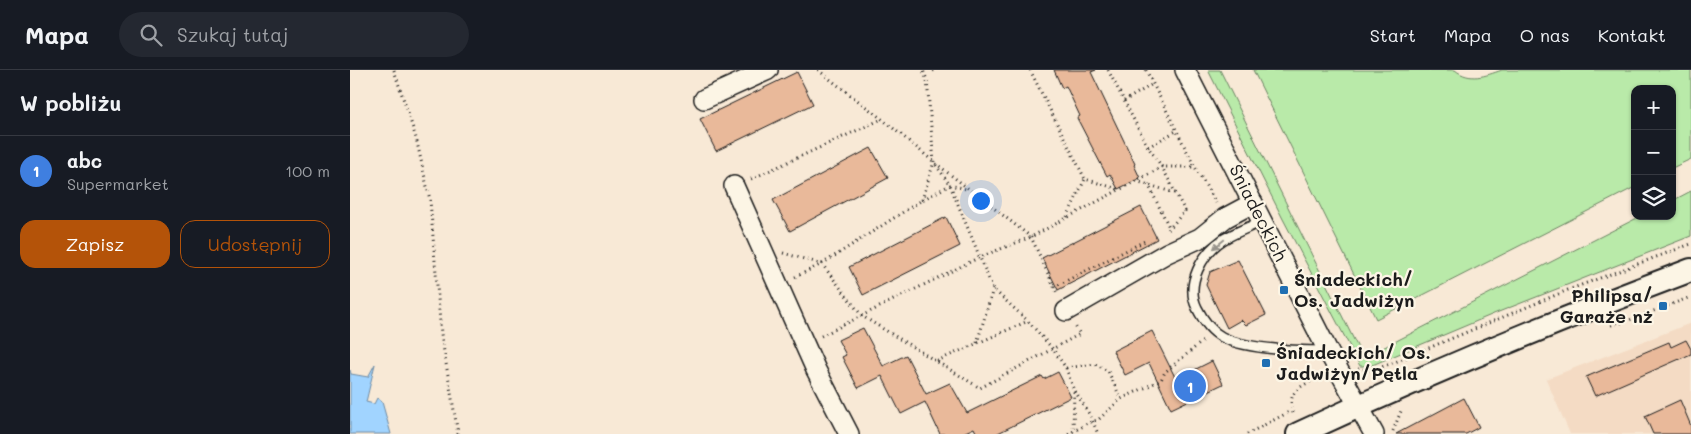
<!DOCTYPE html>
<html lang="pl">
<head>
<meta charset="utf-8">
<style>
	:root { --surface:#171b24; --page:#242831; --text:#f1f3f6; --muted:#9ea1a6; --line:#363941; --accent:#b45309 }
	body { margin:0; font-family:Mali,sans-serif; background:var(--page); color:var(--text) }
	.controls { position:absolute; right:15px; top:15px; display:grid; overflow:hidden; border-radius:10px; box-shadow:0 1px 4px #0004 }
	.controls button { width:45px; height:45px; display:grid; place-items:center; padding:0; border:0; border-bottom:1px solid var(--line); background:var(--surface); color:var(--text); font:25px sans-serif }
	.you { position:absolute; left:630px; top:130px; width:18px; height:18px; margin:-12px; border:4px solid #fff; border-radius:50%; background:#1a73e8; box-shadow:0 0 0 8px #1a73e833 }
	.badge { display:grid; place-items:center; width:32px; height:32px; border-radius:50%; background:var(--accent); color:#fff; font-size:16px; font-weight:700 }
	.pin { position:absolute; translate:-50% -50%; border:2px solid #fff; box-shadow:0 1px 5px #0006 }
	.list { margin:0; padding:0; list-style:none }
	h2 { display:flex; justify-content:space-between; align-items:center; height:65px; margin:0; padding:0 20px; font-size:21px }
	h2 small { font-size:16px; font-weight:400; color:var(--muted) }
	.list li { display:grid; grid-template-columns:32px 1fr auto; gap:15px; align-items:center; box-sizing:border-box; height:70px; padding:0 20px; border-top:1px solid var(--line) }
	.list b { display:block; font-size:19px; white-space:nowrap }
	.list p { margin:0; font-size:16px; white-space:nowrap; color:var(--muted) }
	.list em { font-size:16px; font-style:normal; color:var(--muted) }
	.actions { display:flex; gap:10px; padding:15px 20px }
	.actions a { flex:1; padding:11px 0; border:1px solid var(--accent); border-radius:15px; text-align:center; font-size:18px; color:var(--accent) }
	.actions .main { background:var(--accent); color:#fff }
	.icon { flex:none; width:28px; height:28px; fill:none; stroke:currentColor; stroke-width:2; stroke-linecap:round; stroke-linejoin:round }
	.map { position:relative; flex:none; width:1341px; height:364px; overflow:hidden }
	header { display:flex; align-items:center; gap:30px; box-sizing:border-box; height:70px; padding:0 25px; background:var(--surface); border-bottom:1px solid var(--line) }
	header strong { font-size:24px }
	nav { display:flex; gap:28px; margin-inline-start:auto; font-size:18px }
	.search { width:350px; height:45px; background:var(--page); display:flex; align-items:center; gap:12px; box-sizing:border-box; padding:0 18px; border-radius:28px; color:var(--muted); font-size:19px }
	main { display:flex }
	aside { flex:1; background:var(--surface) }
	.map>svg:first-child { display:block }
	.built { fill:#f4dbc4 }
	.green { fill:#b9eaa9; stroke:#6a8362 }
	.water { fill:#a1d4ff; stroke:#6c8aa4 }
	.building { fill:#e9b99a; stroke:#1c1c1c }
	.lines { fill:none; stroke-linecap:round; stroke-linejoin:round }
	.service-casing { stroke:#1c1c1c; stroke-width:12 }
	.minor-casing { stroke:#1c1c1c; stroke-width:22 }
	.tertiary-casing { stroke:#1c1c1c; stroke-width:26 }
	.path { stroke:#1c1c1c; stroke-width:3; stroke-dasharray:1 4; stroke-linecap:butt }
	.service { stroke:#fcf5e5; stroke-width:9 }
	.minor { stroke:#fcf5e5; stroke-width:19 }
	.tertiary { stroke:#fcf5e5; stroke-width:22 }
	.oneway { fill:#97938b }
	.poi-dot { fill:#1f6fb2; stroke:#fcf5e5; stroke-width:2 }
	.labels { text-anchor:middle; stroke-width:4.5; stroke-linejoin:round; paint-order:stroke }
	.street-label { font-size:18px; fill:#1c1c1c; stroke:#fcf5e5 }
	.poi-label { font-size:18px; font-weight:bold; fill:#1c1c1c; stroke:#fcf5e5; text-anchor:start }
</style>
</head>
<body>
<header>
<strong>Mapa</strong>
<div class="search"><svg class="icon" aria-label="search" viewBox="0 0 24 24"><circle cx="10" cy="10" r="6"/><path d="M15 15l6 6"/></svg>Szukaj tutaj</div>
<nav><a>Start</a><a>Mapa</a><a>O nas</a><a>Kontakt</a></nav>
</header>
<main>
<aside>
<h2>W pobliżu<small></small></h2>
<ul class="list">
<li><span class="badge" style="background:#3f7fe0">1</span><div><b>abc</b><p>Supermarket</p></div><em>100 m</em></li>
</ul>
<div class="actions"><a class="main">Zapisz</a><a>Udostępnij</a></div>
</aside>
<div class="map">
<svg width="1341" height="364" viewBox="0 0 1341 364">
	<rect width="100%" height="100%" fill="#f8e9d6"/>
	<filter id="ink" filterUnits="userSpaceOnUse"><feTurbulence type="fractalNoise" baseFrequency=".02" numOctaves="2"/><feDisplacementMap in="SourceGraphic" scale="10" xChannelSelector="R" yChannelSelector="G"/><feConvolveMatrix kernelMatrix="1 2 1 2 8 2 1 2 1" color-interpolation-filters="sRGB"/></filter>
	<g filter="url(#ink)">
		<polygon class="built" points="1341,253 1341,364 1220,364 1196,309"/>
		<g class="green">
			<polygon points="858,0 870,0 1013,288 1291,146 1322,146 1322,131 1341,121 1341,166 1146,243 1020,296 1010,296 933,149"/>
			<path d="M903,0H1105C1120,12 1135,6 1152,0H1341V89L1322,98V19H1285V117L1026,249Z"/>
		</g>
		<polygon class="water" points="25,294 16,332 24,334 27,328 32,332 41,364 0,364 0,300 1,304 18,307"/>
		<g class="building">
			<polygon points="704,0 746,0 741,2 785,94 784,95 790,108 768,119 760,104 757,106 727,48 730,46 716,16 712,18"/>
			<polygon points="447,2 463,34 366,81 350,49"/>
			<polygon points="521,78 538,108 440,161 423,130"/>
			<polygon points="791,137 807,169 708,220 692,188"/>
			<polygon points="596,147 610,176 513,225 499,197"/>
			<polygon points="888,190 916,245 896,255 891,250 877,258 856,215 860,202"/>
			<polygon points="513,258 533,296 556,285 576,324 600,313 617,343 692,306 694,309 708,302 721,327 646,364 627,364 624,358 611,364 590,364 575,332 551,344 532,306 508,318 492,287 496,285 488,270"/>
			<polygon points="802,261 826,309 862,291 873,314 821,339 799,293 775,305 763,281"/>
			<polygon points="1336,270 1341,279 1341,284 1245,326 1236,307 1319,272 1321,277"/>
			<polygon points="1114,328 1129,357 1116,364 1046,364"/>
			<polygon points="1330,330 1341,356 1341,364 1303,364 1295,346"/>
		</g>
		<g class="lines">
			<g class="service-casing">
				<path id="service" d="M912,151C900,157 886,162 874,169C852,183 835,214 847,238C853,250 860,261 872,267C897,280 949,281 978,281"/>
			</g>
			<g class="minor-casing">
				<g id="minor">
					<polyline points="835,0 978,281 1024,364"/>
					<polyline points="354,29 418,0"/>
					<polyline points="384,116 466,300 499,364"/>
					<polyline points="716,241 817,183 850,168 875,148 903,133"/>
				</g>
			</g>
			<g class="tertiary-casing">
				<path id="tertiary" d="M948,364C1077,304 1208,250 1341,200"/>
			</g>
			<g class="path">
				<polyline points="44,0 66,68 80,130 91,264 108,364"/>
				<polyline points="468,0 532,49 584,92 681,167 708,225"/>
				<polyline points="680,0 735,109 768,119"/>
				<polyline points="758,0 798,77 812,97 835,141 818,160"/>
				<polyline points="796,0 845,97 866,133"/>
				<polyline points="583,1 585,0"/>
				<polyline points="774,31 803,14"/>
				<polyline points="798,77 826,61"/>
				<polyline points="586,95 600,115 643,219 678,251 702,278 716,298 724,320 723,362"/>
				<polyline points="401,109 532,49"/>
				<polyline points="786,111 825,123"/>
				<polyline points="798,114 820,159"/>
				<polyline points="572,130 584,92 577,10 573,0"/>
				<polyline points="717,147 735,109"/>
				<polyline points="433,183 472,194 512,246 630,318 730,264 725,256"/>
				<polyline points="445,207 472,194 572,130 600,115 616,119"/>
				<polyline points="704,217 797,170"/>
				<polyline points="1261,255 1274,252 1341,227"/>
				<polyline points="471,266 630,187 681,167 812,97 845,97"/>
				<polyline points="627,273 643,219"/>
				<polyline points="587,291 678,251"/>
				<polyline points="716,298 745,294 758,301 771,329"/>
				<polyline points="1008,299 1023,300 1045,292 1218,220 1341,174"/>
				<polyline points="725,321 741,347 748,364"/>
				<path d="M943,343C936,323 950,316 966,309"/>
				<polyline points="1043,361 1051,341"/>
				<polyline points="718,364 743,351 748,350 771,329 811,310 815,302 853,271"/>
				<polyline points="897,364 941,341"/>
			</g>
			<use href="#service" class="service"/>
			<use href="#minor" class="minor"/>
			<use href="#tertiary" class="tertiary"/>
		</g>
		<defs><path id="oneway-solid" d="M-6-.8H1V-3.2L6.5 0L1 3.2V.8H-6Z" transform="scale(1.25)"/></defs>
		<use class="oneway" href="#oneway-solid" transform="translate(869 174) rotate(140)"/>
	</g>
	<g class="poi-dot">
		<rect x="929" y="215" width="10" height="10" rx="2.5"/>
		<rect x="1308" y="231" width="10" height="10" rx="2.5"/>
		<rect x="911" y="288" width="10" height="10" rx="2.5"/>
	</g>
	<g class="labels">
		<g class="street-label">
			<text transform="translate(908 143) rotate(63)" y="6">Śniadeckich</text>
		</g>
		<g class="poi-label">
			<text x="944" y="216">Śniadeckich/<tspan x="944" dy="21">Os. Jadwiżyn</tspan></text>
			<text x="1303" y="232" text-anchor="end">Philipsa/<tspan x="1303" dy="21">Garaże nż</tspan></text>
			<text x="926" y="289">Śniadeckich/ Os.<tspan x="926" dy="21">Jadwiżyn/Pętla</tspan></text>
		</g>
	</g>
</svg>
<div class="controls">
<button>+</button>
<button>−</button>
<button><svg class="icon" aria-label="layers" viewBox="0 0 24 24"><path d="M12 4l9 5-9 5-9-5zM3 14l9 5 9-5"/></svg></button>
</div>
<div class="you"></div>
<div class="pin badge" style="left:840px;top:316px;background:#3f7fe0">1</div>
</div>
</main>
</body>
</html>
